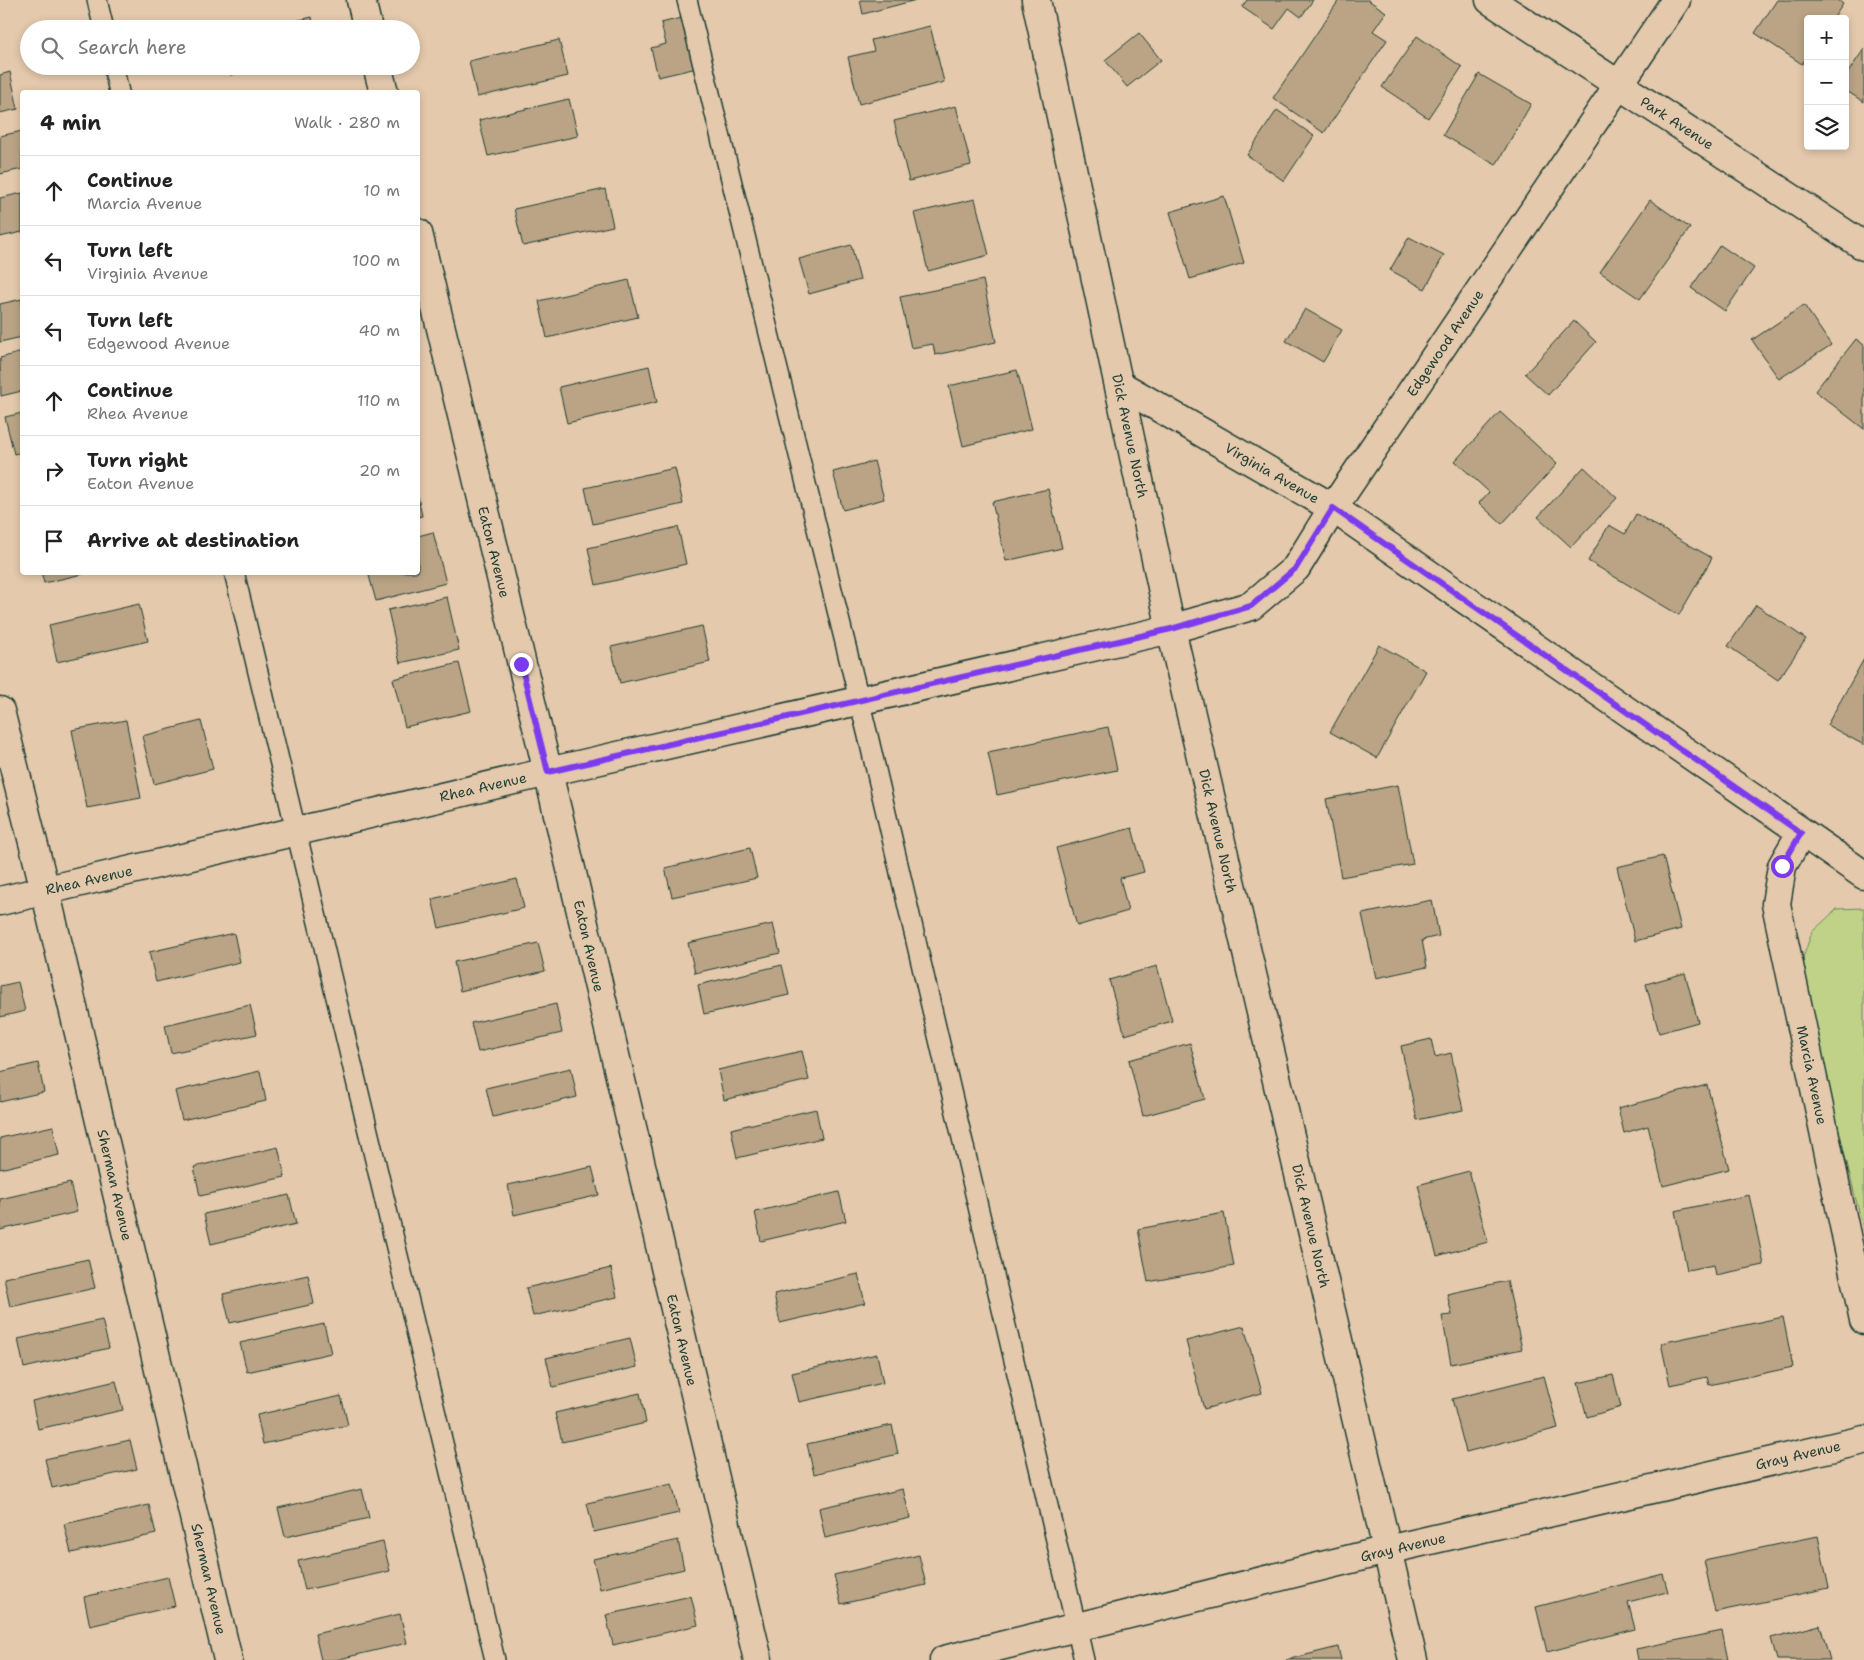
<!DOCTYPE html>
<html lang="en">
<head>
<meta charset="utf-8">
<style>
	:root { --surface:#fff; --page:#f6f6f6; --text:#222; --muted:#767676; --line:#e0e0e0 }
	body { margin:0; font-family:"Shantell Sans",sans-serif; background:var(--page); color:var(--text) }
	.controls { position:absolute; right:15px; top:15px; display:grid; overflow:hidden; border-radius:5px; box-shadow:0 2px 8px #0003 }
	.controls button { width:45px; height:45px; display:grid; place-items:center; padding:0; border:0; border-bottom:1px solid var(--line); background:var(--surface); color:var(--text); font:25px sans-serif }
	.stop { position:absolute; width:15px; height:15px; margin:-11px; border:4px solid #7c3aed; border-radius:50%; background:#fff }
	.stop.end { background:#7c3aed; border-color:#fff; box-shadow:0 1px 5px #0008 }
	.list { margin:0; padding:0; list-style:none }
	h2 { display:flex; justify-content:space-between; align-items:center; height:65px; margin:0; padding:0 20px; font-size:21px }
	h2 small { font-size:16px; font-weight:400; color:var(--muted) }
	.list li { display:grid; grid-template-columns:32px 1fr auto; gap:15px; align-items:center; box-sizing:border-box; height:70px; padding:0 20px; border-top:1px solid var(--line) }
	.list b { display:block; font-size:19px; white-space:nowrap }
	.list p { margin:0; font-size:16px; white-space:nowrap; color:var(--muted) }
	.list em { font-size:16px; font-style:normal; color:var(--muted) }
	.icon { flex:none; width:28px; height:28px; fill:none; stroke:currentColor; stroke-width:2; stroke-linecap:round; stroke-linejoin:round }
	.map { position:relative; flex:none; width:1864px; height:1660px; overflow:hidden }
	.search { position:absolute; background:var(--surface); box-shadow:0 2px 8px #0003; left:20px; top:20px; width:400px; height:55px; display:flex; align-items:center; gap:12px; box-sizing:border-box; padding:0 18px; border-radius:28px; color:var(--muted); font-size:19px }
	.panel { position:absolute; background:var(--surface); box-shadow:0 2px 8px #0003; left:20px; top:90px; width:400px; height:485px; border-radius:5px }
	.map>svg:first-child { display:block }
	.green { fill:#bfd288; stroke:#6f885e }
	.building { fill:#baa485; stroke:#1f3d34 }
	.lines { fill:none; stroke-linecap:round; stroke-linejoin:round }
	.lane-casing { stroke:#1f3d34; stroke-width:22 }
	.street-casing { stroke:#1f3d34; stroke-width:31 }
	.secondary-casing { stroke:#1f3d34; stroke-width:31 }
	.lane { stroke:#e4c9ac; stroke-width:19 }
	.street { stroke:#e4c9ac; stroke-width:28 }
	.secondary { stroke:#e4c9ac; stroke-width:28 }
	.route { stroke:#7c3aed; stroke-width:6 }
	.labels { text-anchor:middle; stroke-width:4; stroke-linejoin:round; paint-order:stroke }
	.street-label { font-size:14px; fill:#1f3d34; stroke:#e4c9ac }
</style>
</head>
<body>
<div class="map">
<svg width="1864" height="1660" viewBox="0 0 1864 1660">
	<rect width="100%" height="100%" fill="#e4c9ac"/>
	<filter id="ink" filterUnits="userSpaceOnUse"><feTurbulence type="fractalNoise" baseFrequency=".02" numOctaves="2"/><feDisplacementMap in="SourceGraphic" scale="10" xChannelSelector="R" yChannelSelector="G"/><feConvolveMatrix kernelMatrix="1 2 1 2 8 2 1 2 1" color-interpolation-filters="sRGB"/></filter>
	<g filter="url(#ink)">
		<polygon class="green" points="1864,908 1864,1232 1799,969 1812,932 1837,909"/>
		<g class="building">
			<polygon points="860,0 916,0 863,14"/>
			<polygon points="1247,0 1313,0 1301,17 1289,8 1274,29 1242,7"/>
			<polygon points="1339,0 1368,0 1386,12 1373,31 1387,40 1324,133 1273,98"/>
			<polygon points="1777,0 1838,0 1843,4 1833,19 1808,19 1808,55 1802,64 1755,33"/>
			<polygon points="312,17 314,29 262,29"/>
			<polygon points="685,17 697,68 658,77 651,48 666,44 661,23"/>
			<polygon points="930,26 944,82 859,104 848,57 874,51 871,40"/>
			<polygon points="1139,33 1161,60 1127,87 1105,60"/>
			<polygon points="1417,36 1462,67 1428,118 1382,87"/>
			<polygon points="559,40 568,76 477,97 469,61"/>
			<polygon points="1864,49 1864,102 1845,90 1845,77"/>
			<polygon points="228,66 267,66 230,75"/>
			<polygon points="10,72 18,109 0,113 0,75"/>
			<polygon points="1479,74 1531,104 1496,165 1443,135"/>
			<polygon points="569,99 578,136 488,156 479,120"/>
			<polygon points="956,106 971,165 909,181 894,121"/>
			<polygon points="1277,110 1314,136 1284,181 1247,155"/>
			<polygon points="22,131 22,169 0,174 0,136"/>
			<polygon points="605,189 613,226 523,246 514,209"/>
			<polygon points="22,193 22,232 0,237 0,198"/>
			<polygon points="1224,196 1244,263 1190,279 1170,212"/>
			<polygon points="975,199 989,255 928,271 914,213"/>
			<polygon points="1650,200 1690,228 1640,299 1600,272"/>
			<polygon points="1409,237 1444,255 1425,289 1390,270"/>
			<polygon points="851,245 860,280 809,294 799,259"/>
			<polygon points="1720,245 1754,268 1725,311 1691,288"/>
			<polygon points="629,280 638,317 547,338 539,301"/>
			<polygon points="983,280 996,342 935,355 933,344 911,348 900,297"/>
			<polygon points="22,299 22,337 0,342 0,304"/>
			<polygon points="1804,305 1831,345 1779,379 1752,340"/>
			<polygon points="1305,309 1342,330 1323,362 1286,341"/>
			<polygon points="1574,321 1596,342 1548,395 1525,374"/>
			<polygon points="1856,339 1864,345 1864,429 1815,391"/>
			<polygon points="22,352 22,391 1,396 0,358"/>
			<polygon points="649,366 657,402 567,423 559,387"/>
			<polygon points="1017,370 1032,429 963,446 949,386"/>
			<polygon points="1500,412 1557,464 1502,524 1479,503 1489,492 1455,461"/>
			<polygon points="22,413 22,452 14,454 5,417"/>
			<polygon points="874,461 884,499 843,510 833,472"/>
			<polygon points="1584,467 1617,498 1571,547 1538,517"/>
			<polygon points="675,468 683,504 593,524 585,488"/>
			<polygon points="1048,489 1062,548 1006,561 992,502"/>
			<polygon points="418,497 422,516 418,517"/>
			<polygon points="1636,514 1712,558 1679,615 1588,561 1609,525 1625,534"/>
			<polygon points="678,527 686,564 596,585 588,548"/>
			<polygon points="433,532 446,583 376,601 368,572 418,572 418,536"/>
			<polygon points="41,572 91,572 44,583"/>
			<polygon points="447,597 459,650 400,663 388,610"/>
			<polygon points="139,604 148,641 57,662 49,625"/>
			<polygon points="1756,605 1806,639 1778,680 1728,646"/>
			<polygon points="702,626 710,662 620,683 611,647"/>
			<polygon points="1379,645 1426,671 1377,758 1330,732"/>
			<polygon points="1864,659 1864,745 1827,725"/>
			<polygon points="459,663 471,711 405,727 393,679"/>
			<polygon points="126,720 141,798 87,808 72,730"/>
			<polygon points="201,721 213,769 154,784 142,736"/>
			<polygon points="1108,727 1117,770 997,795 988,752"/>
			<polygon points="1398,785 1413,864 1341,877 1326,799"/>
			<polygon points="1132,828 1144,872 1120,878 1128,911 1077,926 1056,848"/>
			<polygon points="750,848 757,878 672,897 665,868"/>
			<polygon points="1663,856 1681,929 1635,941 1617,867"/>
			<polygon points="517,879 524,908 439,928 432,899"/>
			<polygon points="1432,900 1439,936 1422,940 1427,967 1376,978 1362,914"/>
			<polygon points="773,924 780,953 695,973 688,943"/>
			<polygon points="234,933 240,962 156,982 149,952"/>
			<polygon points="538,943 545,971 460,991 454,962"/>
			<polygon points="782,965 789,995 704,1014 698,985"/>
			<polygon points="1157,966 1172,1021 1125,1035 1109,980"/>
			<polygon points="1685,973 1698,1022 1659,1033 1646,984"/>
			<polygon points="18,982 25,1011 0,1017 0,986"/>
			<polygon points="556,1004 562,1033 478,1052 471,1023"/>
			<polygon points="250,1005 257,1034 171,1053 165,1025"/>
			<polygon points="1431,1039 1435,1057 1451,1053 1463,1110 1417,1120 1401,1046"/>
			<polygon points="1190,1043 1205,1099 1143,1116 1129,1060"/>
			<polygon points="802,1051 809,1080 724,1100 718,1070"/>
			<polygon points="38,1063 44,1092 0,1102 0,1072"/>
			<polygon points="571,1068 577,1097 493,1117 486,1088"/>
			<polygon points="260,1071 266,1101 182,1120 175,1091"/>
			<polygon points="1707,1085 1729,1169 1663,1186 1648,1126 1624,1133 1618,1108"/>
			<polygon points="816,1109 822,1138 737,1158 731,1129"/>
			<polygon points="53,1126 59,1155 0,1169 0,1138"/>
			<polygon points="278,1147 285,1177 200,1196 194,1167"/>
			<polygon points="592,1167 599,1195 514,1215 508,1185"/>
			<polygon points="1469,1171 1488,1242 1437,1256 1418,1185"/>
			<polygon points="70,1183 77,1212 0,1230 0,1199"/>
			<polygon points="839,1192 846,1221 761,1241 755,1212"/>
			<polygon points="289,1195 296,1224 211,1244 204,1214"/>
			<polygon points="1749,1195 1764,1265 1716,1275 1714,1265 1687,1270 1675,1211"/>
			<polygon points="1224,1213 1234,1266 1148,1282 1138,1229"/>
			<polygon points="88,1259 95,1288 10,1307 4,1278"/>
			<polygon points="611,1268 617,1297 533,1316 526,1288"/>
			<polygon points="858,1274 865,1303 780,1323 774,1294"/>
			<polygon points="308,1275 314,1304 230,1323 223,1294"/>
			<polygon points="1507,1281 1522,1349 1451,1364 1442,1316 1452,1315 1447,1294"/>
			<polygon points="1783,1317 1793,1367 1709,1385 1707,1377 1670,1385 1661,1343"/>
			<polygon points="102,1320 109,1348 24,1368 18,1339"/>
			<polygon points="324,1324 331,1353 247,1372 240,1343"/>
			<polygon points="1244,1326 1262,1393 1204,1409 1186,1341"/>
			<polygon points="630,1338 637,1367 553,1387 546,1358"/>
			<polygon points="877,1354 883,1383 799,1402 792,1373"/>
			<polygon points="1613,1375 1621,1407 1587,1417 1578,1383"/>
			<polygon points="1544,1376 1558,1428 1466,1452 1452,1399"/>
			<polygon points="116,1381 123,1410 38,1429 32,1401"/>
			<polygon points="640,1393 646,1423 562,1442 555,1413"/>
			<polygon points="341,1396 348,1425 263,1444 257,1415"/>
			<polygon points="892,1425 898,1454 814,1474 807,1444"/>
			<polygon points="130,1440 137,1469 52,1488 45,1459"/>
			<polygon points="672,1484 679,1513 594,1532 587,1503"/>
			<polygon points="362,1489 369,1518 285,1537 278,1508"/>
			<polygon points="903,1489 910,1518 825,1538 819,1508"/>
			<polygon points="149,1505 156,1534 71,1553 64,1524"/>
			<polygon points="1818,1536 1829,1588 1715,1612 1704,1560"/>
			<polygon points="678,1540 684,1569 600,1589 593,1559"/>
			<polygon points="383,1542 390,1571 305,1590 298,1561"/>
			<polygon points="919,1555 926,1585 841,1604 834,1575"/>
			<polygon points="1663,1574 1668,1592 1628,1602 1635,1629 1547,1652 1536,1607"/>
			<polygon points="168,1577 175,1606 90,1626 84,1597"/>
			<polygon points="691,1596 698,1625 613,1645 606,1615"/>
			<polygon points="400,1614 407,1643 335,1660 321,1660 315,1634"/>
			<polygon points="1820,1625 1830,1660 1777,1660 1771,1638"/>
			<polygon points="1722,1631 1728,1660 1638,1660 1636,1649"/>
			<polygon points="1338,1647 1341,1660 1286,1660"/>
		</g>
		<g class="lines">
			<g class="lane-casing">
				<g id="lane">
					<polyline points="97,0 104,29"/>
					<polyline points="687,0 869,740 1084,1660"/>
					<polyline points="113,66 119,92"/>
					<polyline points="234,572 495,1660"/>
				</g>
			</g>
			<g class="street-casing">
				<g id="street">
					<polyline points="1036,0 1171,629 1413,1660"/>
					<polyline points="1490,0 1864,246"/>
					<polyline points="1120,385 1333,508 1864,875"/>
					<polyline points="0,711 45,890 228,1660"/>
					<polyline points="548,772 1171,629 1251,606 1296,568 1333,508 1676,0"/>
					<polyline points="1801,833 1782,866 1776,904 1864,1320"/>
					<polyline points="944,1660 1387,1550 1864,1440"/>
				</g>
			</g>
			<g class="secondary-casing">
				<g id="secondary">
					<polyline points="361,0 368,29"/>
					<polyline points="377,66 384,92"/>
					<polyline points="418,233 558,814 758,1660"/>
					<polyline points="0,901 548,772"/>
				</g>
			</g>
			<use href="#lane" class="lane"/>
			<use href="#street" class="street"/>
			<use href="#secondary" class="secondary"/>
		</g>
	</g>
	<g class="lines" filter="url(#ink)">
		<polyline class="route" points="521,664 548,772 1171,629 1251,606 1296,568 1333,508 1801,833 1782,866"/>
	</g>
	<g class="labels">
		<g class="street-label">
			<text transform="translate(1677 123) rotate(33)" y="5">Park Avenue</text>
			<text transform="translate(1445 343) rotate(-56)" y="5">Edgewood Avenue</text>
			<text transform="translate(1130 436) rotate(78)" y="5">Dick Avenue North</text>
			<text transform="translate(1272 473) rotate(30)" y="5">Virginia Avenue</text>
			<text transform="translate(494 552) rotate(76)" y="5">Eaton Avenue</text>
			<text transform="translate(483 787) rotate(-13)" y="5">Rhea Avenue</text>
			<text transform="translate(1218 831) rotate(77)" y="5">Dick Avenue North</text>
			<text transform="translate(89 880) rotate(-13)" y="5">Rhea Avenue</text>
			<text transform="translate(589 946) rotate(77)" y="5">Eaton Avenue</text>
			<text transform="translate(1812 1075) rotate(78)" y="5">Marcia Avenue</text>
			<text transform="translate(115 1185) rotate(77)" y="5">Sherman Avenue</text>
			<text transform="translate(1311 1226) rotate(77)" y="5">Dick Avenue North</text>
			<text transform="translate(682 1340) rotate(77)" y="5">Eaton Avenue</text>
			<text transform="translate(1798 1455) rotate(-13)" y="5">Gray Avenue</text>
			<text transform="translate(1403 1547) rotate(-13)" y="5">Gray Avenue</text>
			<text transform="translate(209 1579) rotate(77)" y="5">Sherman Avenue</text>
		</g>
	</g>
</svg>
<div class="controls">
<button>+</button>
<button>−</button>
<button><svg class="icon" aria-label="layers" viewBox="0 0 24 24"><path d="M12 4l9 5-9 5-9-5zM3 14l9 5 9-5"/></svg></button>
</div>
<div class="stop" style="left:1782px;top:866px"></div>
<div class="stop end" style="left:521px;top:664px"></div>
<div class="search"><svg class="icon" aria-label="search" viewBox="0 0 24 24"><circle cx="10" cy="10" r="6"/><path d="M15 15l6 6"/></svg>Search here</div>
<section class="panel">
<h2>4 min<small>Walk · 280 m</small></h2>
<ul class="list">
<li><svg class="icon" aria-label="ahead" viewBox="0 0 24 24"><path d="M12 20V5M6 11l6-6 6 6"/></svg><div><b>Continue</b><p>Marcia Avenue</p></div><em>10 m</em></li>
<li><svg class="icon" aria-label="left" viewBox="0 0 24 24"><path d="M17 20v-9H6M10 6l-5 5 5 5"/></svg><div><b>Turn left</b><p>Virginia Avenue</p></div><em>100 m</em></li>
<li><svg class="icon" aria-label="left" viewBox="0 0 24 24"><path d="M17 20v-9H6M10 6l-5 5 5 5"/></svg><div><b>Turn left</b><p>Edgewood Avenue</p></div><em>40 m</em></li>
<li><svg class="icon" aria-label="ahead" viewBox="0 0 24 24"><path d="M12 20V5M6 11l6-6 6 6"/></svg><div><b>Continue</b><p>Rhea Avenue</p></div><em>110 m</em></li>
<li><svg class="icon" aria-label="right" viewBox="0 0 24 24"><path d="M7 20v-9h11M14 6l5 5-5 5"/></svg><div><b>Turn right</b><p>Eaton Avenue</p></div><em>20 m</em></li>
<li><svg class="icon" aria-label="arrive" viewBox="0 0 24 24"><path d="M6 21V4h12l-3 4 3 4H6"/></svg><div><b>Arrive at destination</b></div></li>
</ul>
</section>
</div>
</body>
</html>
